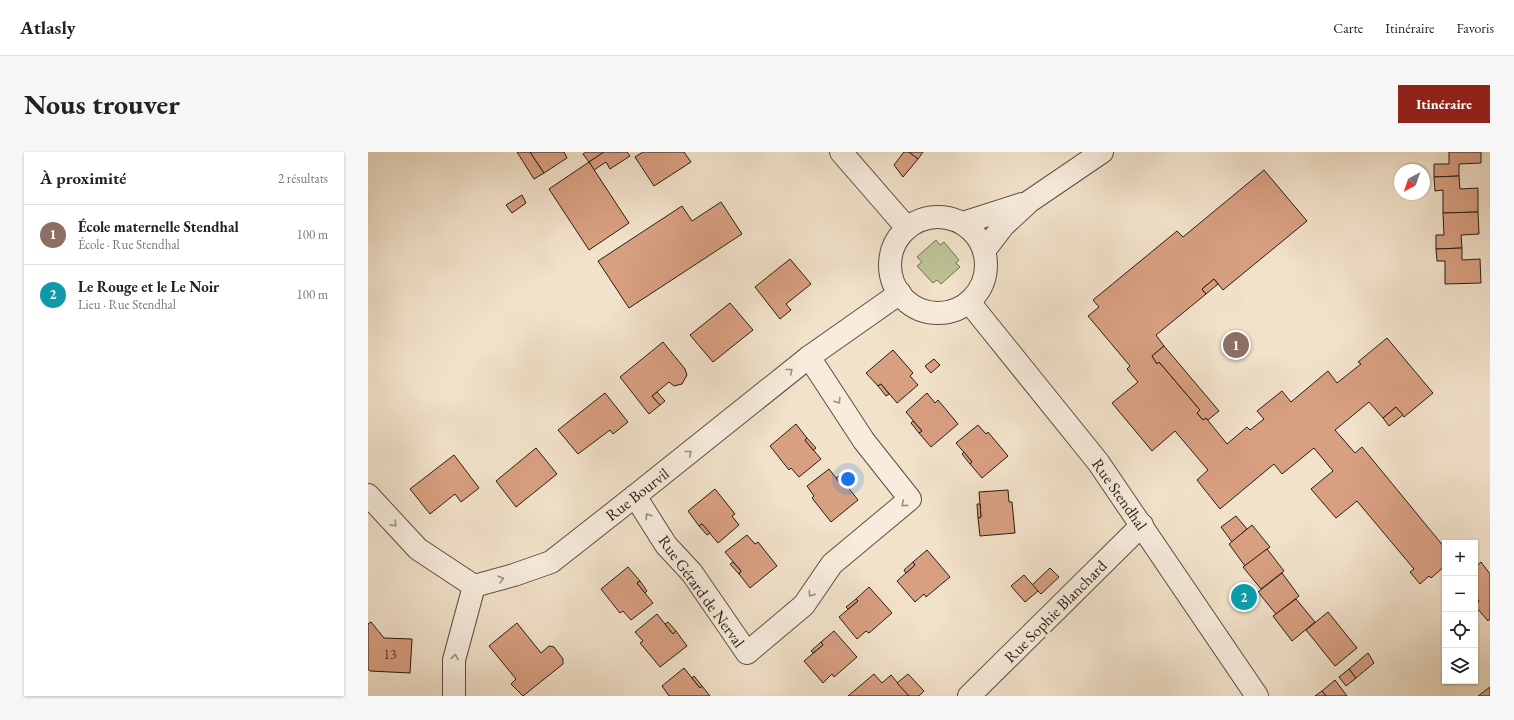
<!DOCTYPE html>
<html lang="fr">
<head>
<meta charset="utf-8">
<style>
	:root { --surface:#fff; --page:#f6f6f6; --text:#222; --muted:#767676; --line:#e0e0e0; --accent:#8f2418 }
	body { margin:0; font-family:"EB Garamond",serif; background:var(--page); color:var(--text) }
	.controls { position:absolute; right:12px; bottom:12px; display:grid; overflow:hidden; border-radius:0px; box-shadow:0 1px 3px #0004 }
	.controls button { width:36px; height:36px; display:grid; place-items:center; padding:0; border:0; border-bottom:1px solid var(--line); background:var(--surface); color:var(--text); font:20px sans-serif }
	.compass { position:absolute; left:1026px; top:12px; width:36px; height:36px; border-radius:50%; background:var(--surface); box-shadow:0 1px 3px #0004; rotate:220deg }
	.you { position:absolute; left:480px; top:327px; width:14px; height:14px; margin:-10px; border:3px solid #fff; border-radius:50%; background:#1a73e8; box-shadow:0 0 0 6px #1a73e833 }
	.badge { display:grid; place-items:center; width:26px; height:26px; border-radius:50%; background:var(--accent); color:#fff; font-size:13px; font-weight:700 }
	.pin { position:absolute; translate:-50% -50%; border:2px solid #fff; box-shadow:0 1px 4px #0006 }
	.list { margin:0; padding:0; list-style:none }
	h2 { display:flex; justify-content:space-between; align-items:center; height:52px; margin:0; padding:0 16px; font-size:17px }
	h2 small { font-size:13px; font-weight:400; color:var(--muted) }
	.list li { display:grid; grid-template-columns:26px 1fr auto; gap:12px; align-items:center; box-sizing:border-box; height:60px; padding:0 16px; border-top:1px solid var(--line) }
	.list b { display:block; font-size:15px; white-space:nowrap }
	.list p { margin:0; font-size:13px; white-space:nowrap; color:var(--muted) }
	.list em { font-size:13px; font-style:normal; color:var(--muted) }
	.icon { flex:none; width:22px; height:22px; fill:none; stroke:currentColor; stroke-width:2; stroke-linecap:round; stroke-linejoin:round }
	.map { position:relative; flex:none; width:1122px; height:544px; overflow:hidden; border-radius:0px }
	header { display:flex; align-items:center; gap:24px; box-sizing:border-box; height:56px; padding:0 20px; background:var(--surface); border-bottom:1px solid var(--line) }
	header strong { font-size:19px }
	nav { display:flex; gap:22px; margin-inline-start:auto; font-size:14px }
	.intro { display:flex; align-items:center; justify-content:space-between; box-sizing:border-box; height:96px; padding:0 24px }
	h1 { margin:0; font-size:28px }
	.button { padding:10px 18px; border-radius:0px; background:var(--accent); color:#fff; font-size:14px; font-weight:700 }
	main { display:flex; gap:24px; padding:0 24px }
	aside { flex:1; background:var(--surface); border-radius:0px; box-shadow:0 1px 3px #0004 }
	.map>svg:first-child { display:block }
	.green { fill:#bcc395; stroke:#727055 }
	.building { fill:#d89f81; stroke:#271e15 }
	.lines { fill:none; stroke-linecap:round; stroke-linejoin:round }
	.minor-casing { stroke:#5a4f42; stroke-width:24 }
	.minor { stroke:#f7ecdd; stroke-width:22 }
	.oneway { stroke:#998f83 }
	.labels { text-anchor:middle; stroke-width:3.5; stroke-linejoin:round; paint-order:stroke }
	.number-label { font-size:14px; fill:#533e30 }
	.street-label { font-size:16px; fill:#271e15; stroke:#f7ecdd }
</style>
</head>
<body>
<header>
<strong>Atlasly</strong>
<nav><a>Carte</a><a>Itinéraire</a><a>Favoris</a></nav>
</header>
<div class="intro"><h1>Nous trouver</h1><a class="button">Itinéraire</a></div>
<main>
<aside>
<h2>À proximité<small>2 résultats</small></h2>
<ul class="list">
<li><span class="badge" style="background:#8d6e63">1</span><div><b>École maternelle Stendhal</b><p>École · Rue Stendhal</p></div><em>100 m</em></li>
<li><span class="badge" style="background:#0f9aa8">2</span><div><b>Le Rouge et le Le Noir</b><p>Lieu · Rue Stendhal</p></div><em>100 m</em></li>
</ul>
</aside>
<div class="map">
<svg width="1122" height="544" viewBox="0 0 1122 544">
	<rect width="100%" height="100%" fill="#f2e2ca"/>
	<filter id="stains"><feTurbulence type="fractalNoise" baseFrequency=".005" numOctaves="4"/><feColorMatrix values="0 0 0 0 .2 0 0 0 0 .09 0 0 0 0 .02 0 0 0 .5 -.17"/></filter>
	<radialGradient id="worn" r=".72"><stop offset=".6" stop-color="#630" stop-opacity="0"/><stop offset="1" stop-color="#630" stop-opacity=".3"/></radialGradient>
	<polygon class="green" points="568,88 572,93 576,90 591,108 588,111 592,115 573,132 569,128 565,131 549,114 554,110 549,105"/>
	<g class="building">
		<polygon points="149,0 162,0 176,21 166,27"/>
		<polygon points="162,0 196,0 199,6 176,21"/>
		<polygon points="218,0 236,0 221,10 215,2"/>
		<polygon points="236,0 259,0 262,4 242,17 238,10 226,18 221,10"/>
		<polygon points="275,0 316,0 323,10 286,34 267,5"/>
		<polygon points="536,0 541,0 550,7 535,25 526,13"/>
		<polygon points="541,0 555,0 550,7"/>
		<polygon points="1081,0 1113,0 1113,11 1091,12 1091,24 1066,25 1066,12 1081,12"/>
		<polygon points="221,10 261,71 221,98 181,37"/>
		<polygon points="896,18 939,69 855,138 846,127 834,137 838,142 788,183 796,194 784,204 789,212 791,210 832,258 829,261 835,268 838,266 859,292 879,275 882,278 896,267 889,259 914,239 923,250 960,219 969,231 993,212 990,210 1019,186 1065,241 1036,265 1028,255 1015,266 1001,250 967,278 987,301 994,295 1077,396 1077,414 1063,426 1061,424 1052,432 1042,420 1046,417 989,349 968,366 943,337 965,319 946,296 914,322 906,312 852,357 829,328 840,318 807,279 784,299 744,251 770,230 759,217 762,214 720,164 731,155 725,148 809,79 815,85"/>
		<polygon points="1091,24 1092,37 1110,36 1110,60 1075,61 1075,38 1067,39 1066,25"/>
		<polygon points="154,43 158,51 144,61 138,53"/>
		<polygon points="353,50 374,82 261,156 230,109 314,54 324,69"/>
		<polygon points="1110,60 1111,82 1093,83 1094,96 1068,97 1068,83 1076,83 1075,61"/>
		<polygon points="1094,96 1094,108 1112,107 1113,131 1077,132 1077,109 1069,109 1068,97"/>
		<polygon points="422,107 443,132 418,152 423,158 412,167 387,135"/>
		<polygon points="846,127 850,132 838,142 834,137"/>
		<polygon points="362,151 385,178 345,210 322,183"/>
		<polygon points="295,190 317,217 319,223 314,232 306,234 301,230 284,244 292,253 281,262 252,225"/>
		<polygon points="796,194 851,259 840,268 838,266 835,268 829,261 832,258 791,210 789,212 784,204"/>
		<polygon points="525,198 545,221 542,224 550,233 529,251 513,232 510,234 498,221"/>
		<polygon points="566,207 572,213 563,221 557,214"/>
		<polygon points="513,232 521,242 518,244 510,234"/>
		<polygon points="289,240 297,249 292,253 284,244"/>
		<polygon points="237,241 260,270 245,282 242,278 210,302 190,278"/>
		<polygon points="559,241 567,251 570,248 590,272 563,295 551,281 554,279 538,260"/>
		<polygon points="1028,255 1035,263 1021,274 1015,266"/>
		<polygon points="545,269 554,279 551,281 543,271"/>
		<polygon points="428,272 439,286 437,288 453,307 431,325 423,316 421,318 402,294"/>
		<polygon points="610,273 618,282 620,280 640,304 614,326 602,312 604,310 588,291"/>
		<polygon points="439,286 448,296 445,298 437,288"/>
		<polygon points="168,296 189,322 148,355 128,329"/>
		<polygon points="596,300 604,310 602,312 594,302"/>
		<polygon points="86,303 111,336 93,350 87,342 62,362 42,337"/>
		<polygon points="461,317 476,336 479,334 490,348 463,370 444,346 446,344 439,334"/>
		<polygon points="471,324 479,334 476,336 468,326"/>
		<polygon points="347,337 367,362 364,364 371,373 350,391 334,372 331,374 320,359"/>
		<polygon points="640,338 641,350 644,350 647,381 612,384 610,366 613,365 611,340"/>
		<polygon points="609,352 612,352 613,365 610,366"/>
		<polygon points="868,364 879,377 864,390 853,375"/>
		<polygon points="334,372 342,381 339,383 331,374"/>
		<polygon points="884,373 902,395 877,414 861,392"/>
		<polygon points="379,383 387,392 390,390 409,414 382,436 371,422 373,419 357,400"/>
		<polygon points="899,397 916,419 893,437 875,415"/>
		<polygon points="559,398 582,425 558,445 556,442 547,450 529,429 547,413 545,410"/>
		<polygon points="365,410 373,419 371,422 362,412"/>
		<polygon points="545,410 547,413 538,421 536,418"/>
		<polygon points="1113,410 1122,422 1122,467 1120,469 1107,454 1111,449 1107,444 1107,415"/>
		<polygon points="260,415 272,429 269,431 285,451 263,468 255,459 252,461 233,437"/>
		<polygon points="682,416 691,425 673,442 664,433"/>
		<polygon points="914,421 931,444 908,462 890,440"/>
		<polygon points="656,423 670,439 657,450 643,434"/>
		<polygon points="272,429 279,439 277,441 269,431"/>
		<polygon points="501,435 524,461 501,481 498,479 489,487 471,465 490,449 488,447"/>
		<polygon points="488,447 490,449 480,457 478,455"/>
		<polygon points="928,447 947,470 924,489 905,464"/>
		<polygon points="960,460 989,496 967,514 938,478"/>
		<polygon points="289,462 305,482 308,479 319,494 292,515 272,491 275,489 267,480"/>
		<polygon points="3,470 16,486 44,487 42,521 2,519 0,517 0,472"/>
		<polygon points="300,470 308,479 305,482 297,472"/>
		<polygon points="149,471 173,501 181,494 186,495 195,507 195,512 155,544 143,532 148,527 121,494"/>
		<polygon points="466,479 489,505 466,525 464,522 455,531 436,509 455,493 453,490"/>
		<polygon points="453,490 455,493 445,501 443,499"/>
		<polygon points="1000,501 1006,511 988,526 981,517"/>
		<polygon points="316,516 332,536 334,534 342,544 301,544 294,534"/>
		<polygon points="981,517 988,526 978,534 971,525"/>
		<polygon points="506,522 514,531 523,523 541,544 480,544"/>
		<polygon points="540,522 556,539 551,544 541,544 529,531"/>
		<polygon points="326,524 334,534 332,536 324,526"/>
		<polygon points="967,528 979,544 958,544 954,539"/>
		<polygon points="1122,535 1122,544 1110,544"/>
		<polygon points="954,539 958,544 947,544"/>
	</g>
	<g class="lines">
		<g class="minor-casing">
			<g id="minor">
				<polyline points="473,0 539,76"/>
				<circle cx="570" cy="113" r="48"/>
				<polyline points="595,71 654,52"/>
				<polyline points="616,99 635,74 662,49 734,0"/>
				<polyline points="601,150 730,310 889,544"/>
				<polyline points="0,343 50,397 106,434 146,423 183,410 267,344 441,205 532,141"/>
				<polyline points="267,344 298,393 324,421 379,501 436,453 464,412 542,347 496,289 441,205"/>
				<polyline points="86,544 86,508 106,434"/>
				<polyline points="601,544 774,373"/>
			</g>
		</g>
		<use href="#minor" class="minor"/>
	</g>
	<defs><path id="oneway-chevron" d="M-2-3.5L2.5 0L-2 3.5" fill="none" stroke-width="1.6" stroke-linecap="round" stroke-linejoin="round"/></defs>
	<g class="oneway">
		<use href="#oneway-chevron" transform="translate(422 219) rotate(-39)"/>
		<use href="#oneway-chevron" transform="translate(470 249) rotate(56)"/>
		<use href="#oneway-chevron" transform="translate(321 301) rotate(-39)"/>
		<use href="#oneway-chevron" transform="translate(536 352) rotate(140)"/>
		<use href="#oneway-chevron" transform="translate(280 364) rotate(-122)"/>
		<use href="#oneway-chevron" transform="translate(26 372) rotate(47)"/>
		<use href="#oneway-chevron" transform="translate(133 427) rotate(-16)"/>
		<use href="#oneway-chevron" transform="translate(443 442) rotate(125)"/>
		<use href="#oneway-chevron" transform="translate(87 505) rotate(-79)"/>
	</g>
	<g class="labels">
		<g class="number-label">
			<text x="22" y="507">13</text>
		</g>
		<g class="street-label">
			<text transform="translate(269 342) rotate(-38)" y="6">Rue Bourvil</text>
			<text transform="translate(752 342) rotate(55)" y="6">Rue Stendhal</text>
			<text transform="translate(334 439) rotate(54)" y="6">Rue Gérard de Nerval</text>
			<text transform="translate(687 459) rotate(-45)" y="6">Rue Sophie Blanchard</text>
		</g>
	</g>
	<rect width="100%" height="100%" filter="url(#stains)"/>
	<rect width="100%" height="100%" fill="url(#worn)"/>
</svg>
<div class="controls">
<button>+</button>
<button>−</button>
<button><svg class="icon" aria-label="locate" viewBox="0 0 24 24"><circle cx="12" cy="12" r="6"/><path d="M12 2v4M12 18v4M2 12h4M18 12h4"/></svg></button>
<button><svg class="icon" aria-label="layers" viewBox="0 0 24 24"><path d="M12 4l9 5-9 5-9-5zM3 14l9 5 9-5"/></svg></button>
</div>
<svg class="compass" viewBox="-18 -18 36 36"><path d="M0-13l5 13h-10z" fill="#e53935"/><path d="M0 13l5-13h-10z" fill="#767676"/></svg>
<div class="you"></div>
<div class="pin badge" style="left:868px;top:193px;background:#8d6e63">1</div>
<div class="pin badge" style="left:876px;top:445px;background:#0f9aa8">2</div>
</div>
</main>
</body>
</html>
